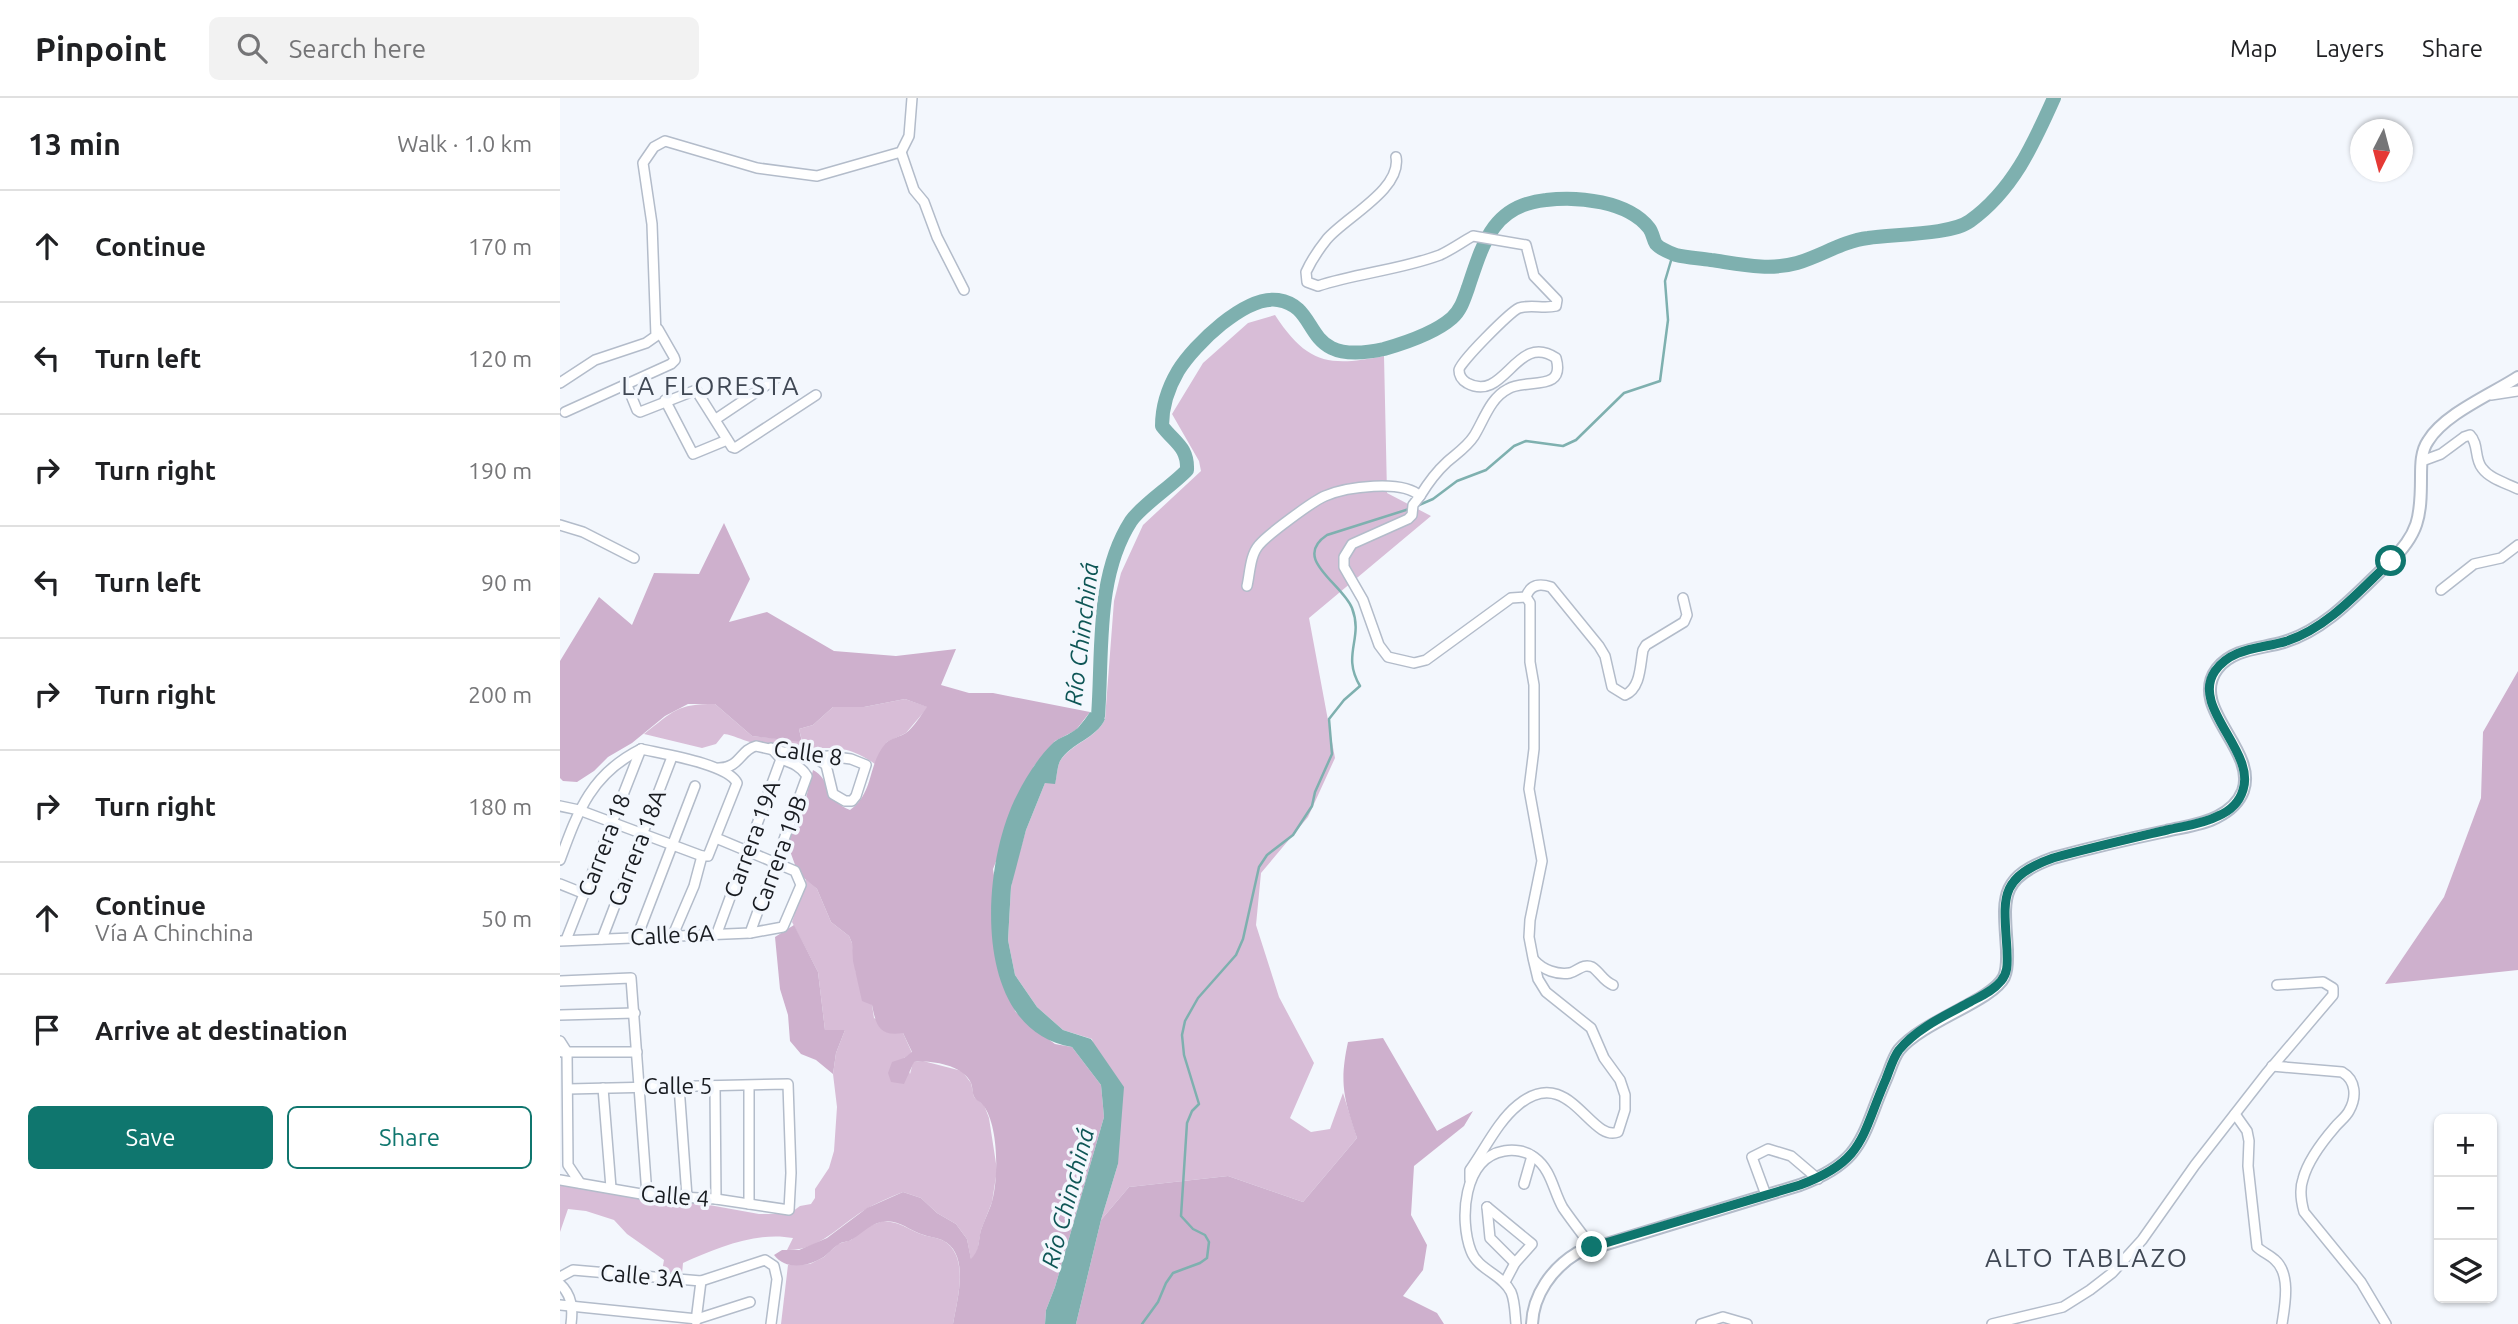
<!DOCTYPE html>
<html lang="en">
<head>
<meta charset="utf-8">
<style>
	:root { --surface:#fff; --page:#f2f2f2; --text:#202124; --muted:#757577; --line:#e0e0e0; --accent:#0f766e }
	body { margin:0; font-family:Ubuntu,sans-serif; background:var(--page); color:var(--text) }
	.controls { position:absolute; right:21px; bottom:21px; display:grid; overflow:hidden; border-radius:10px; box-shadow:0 2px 5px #0004 }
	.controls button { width:63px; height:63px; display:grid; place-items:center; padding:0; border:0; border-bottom:2px solid var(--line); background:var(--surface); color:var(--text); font:35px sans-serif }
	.compass { position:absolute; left:1790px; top:21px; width:63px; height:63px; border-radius:50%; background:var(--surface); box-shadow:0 2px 5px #0004; rotate:186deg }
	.stop { position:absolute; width:21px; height:21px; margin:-16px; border:5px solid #0f766e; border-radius:50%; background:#fff }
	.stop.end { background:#0f766e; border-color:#fff; box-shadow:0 2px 7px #0008 }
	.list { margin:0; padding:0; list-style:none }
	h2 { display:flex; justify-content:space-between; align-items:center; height:91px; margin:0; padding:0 28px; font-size:30px }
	h2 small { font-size:23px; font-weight:400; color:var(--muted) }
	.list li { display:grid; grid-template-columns:46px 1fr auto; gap:21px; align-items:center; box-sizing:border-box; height:112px; padding:0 28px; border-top:2px solid var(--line) }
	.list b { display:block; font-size:26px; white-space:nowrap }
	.list p { margin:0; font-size:23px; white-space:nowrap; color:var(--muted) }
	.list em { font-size:23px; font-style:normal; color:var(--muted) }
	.actions { display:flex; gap:14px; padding:21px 28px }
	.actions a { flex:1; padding:16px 0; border:2px solid var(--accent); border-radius:10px; text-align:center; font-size:24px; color:var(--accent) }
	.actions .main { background:var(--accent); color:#fff }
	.icon { flex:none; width:38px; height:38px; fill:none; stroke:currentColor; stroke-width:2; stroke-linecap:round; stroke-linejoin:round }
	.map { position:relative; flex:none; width:1958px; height:1226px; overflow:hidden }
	header { display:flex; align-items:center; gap:42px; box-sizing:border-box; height:98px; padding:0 35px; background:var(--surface); border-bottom:2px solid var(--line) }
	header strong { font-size:33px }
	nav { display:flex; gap:38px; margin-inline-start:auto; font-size:24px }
	.search { width:490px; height:63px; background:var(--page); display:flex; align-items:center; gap:18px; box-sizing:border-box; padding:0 24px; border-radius:10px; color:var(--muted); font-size:26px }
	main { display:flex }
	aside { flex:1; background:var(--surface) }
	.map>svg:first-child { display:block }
	.green { fill:#d8bdd7 }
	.forest { fill:#ceb0cd }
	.water { fill:#7eb0af }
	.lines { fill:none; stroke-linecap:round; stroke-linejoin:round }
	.stream { stroke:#7eb0af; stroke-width:2.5 }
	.river { stroke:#7eb0af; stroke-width:14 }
	.minor-casing { stroke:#b3bcca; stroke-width:12 }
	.major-casing { stroke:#b3bcca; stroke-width:14 }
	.minor { stroke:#fff; stroke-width:9 }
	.major { stroke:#fff; stroke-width:10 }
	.route { stroke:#0f766e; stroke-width:9 }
	.labels { text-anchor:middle; stroke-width:7; stroke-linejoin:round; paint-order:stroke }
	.street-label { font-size:23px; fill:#181b20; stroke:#f3f7fd }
	.water-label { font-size:24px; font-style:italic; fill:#0e5656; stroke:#f3f7fd }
	.quarter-label { font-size:26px; letter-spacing:2px; fill:#404854; stroke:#f3f7fd }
</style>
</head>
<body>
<header>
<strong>Pinpoint</strong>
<div class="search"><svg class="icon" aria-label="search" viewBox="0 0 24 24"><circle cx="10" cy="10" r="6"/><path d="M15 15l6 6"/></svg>Search here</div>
<nav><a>Map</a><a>Layers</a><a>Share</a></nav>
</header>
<main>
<aside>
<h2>13 min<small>Walk · 1.0 km</small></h2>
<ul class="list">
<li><svg class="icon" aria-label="ahead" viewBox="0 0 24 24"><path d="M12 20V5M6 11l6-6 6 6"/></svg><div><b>Continue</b></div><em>170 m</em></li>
<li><svg class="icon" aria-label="left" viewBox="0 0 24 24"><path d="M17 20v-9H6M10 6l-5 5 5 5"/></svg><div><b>Turn left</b></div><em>120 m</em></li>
<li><svg class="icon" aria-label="right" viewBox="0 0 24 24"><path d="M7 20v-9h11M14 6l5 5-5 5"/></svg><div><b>Turn right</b></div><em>190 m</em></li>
<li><svg class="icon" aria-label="left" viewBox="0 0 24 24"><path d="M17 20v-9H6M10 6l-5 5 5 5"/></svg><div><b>Turn left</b></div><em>90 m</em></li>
<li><svg class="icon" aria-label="right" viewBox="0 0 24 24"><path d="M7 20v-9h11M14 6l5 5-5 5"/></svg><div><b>Turn right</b></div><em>200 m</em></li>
<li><svg class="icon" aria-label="right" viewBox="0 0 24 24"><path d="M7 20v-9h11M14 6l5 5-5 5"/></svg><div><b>Turn right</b></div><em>180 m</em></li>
<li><svg class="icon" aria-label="ahead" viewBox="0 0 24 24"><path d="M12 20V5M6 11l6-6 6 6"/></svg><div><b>Continue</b><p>Vía A Chinchina</p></div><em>50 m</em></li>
<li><svg class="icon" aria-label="arrive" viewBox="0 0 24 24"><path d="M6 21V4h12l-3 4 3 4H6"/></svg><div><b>Arrive at destination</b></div></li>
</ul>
<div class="actions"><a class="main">Save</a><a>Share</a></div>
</aside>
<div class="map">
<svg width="1958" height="1226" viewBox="0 0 1958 1226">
	<rect width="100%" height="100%" fill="#f3f7fd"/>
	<g class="green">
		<path d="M715,217C747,266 769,269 824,258L827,395L871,418L749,520L775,660L748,719L701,775L696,827L719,899L754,965L730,1020L751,1034L770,1031L783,995L797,1040L743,1104L668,1078L569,1089L541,1122L558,1066L532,941L503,932L477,909L455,877L448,842L451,789L455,770L466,732L485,685H495C497,679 497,669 500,663C512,645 537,640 545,621L554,503L561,475L583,427L641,373L639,363L612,316L643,265L688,225Z"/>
		<path d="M345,601L368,609L346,635L327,644L315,666C278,640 263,655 224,649C213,648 201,647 190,644C181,642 174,637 164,636L156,646L142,650L84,636C114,613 116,606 155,606L192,638L242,643L239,631L253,627L273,609H304Z"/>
		<path d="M246,781L257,791L271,824L289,838L292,845L296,875L312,907L314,920L343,935L352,955L344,960L350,976L353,964L363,963L402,973L411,985L414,999L424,1007L429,1020L437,1072L432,1104L421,1132L417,1155L411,1162L407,1141L396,1126L377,1115L361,1100L343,1094C330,1099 316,1105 303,1113C279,1128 258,1153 227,1152L233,1140C197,1133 156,1150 123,1165L122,1176L102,1173L104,1162L67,1136L54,1122L26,1113L8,1111L0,1134V1086L87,1102L127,1103L199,1116H229L240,1108L251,1106L255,1100V1091L269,1070L274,1053L277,1009L273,976L276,955L285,932H265L258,874L232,824Z"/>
		<path d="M323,1123C342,1125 342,1128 358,1135C367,1139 377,1139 384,1143C410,1159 397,1202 393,1226H221L228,1167L250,1166L264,1159L278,1146L291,1142L307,1129Z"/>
	</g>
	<g class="forest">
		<path d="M164,425L190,481L169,524L207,514L274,553L336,558L396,551L381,587L409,595H433L530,614L516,632L495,643L474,668L433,771L455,913L469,927L495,946L512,949L541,987L544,1019L495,1189L486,1212L485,1226H393C397,1202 411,1155 382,1142C375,1139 368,1139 361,1136C347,1131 337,1120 321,1124C308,1127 300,1138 289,1143C285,1144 282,1144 279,1146C272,1150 268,1157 262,1160C247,1169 225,1172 214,1157L222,1152H239L267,1140L307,1110L343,1094L361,1100L377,1115L396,1126L407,1141L411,1161C420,1152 418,1143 421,1132C424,1123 428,1115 431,1107C439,1083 439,1027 423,1007C421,1004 417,1003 415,1000C412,996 413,990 411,985C403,967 371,962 354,964L344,986L331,984L328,975L332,964L344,960L352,954L343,935C319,939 316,927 312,907L302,903L293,863L292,845L289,838L271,824L257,791L238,775L230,753V738L241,720L253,672C270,680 267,704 290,712C315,694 307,666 326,645C331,640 340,639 346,635C354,629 361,617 367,609L345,601L304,609H273L253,627L239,631L242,644L192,638L155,606H128L105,618L72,645L48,659L34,673L17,684L3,683L0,680V563L39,499L72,527L94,475L139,476Z"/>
		<polygon points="1958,573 1958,872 1825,886 1884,799 1921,700 1923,634"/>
		<polygon points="234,827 258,874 265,932 285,932 276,955 273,976 256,962 241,956 230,943 228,917 220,891 215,839"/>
		<path d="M823,940L877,1033L913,1013L904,1028L854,1068L851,1117L867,1147L863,1172L843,1198L877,1215L884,1226H516L541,1122L569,1089L668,1078L743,1104L797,1040C784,1000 779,986 788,944Z"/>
	</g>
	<path class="water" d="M530,614L545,621C537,640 511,645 500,663C497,669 497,679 495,686L485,685L466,732L451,789L448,842L455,877L477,909L503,932L531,941L564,989L558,1066L541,1122L516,1226H485L486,1212L495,1189L544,1019L541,987L512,949C409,932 421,766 457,697C466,679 479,658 494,644C499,640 506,638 512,634C520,630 525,621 530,614Z"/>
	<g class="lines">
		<g class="stream">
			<polyline points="859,407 873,401 897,383 926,372 954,348 966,343 1003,348 1016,342 1064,295 1100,283 1108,222 1105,183 1113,156"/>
			<path d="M582,1226L598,1204L606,1185L613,1175L640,1165L647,1160L649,1144L645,1137L633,1131L621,1118L627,1025L632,1013L639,1006L624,957L622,937L625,923L638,900L676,857L683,841L699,769L707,757L733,737L752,708L755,694L772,656L769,621L784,602L800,588C781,556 804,541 792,510C782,485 731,461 767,437L849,411"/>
		</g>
		<path class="river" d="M526,631L538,618C543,554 535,479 571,423C582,407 612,388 627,372C628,349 615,345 602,328C602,310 608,290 618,273C634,247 685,197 718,202C764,209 738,270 824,251C845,245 875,235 892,220C901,212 904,201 908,190C923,145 933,107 986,102C1018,98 1068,103 1089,130C1093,135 1093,142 1096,146C1100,151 1111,155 1116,157C1128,160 1139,160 1151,162C1179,166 1209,173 1237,165C1261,158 1283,143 1308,140C1333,136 1391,137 1410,123C1453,92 1473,47 1494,0"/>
		<g class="minor-casing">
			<g id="minor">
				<polyline points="341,54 354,92 364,104 377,139 404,192"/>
				<path d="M836,59C842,91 786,119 767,141C759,151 751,163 746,174L747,184L758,188C797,175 840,172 880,157C891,152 902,144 913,138L966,147L974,178L997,202L996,208C983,211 971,206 959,210C950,214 899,265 899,272C899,277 902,282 907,285C945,306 956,233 996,260C1006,295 966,280 948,291C930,300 924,322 914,338C907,349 896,356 887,364C876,374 868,385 860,398"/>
				<polyline points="0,285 35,262 86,245 96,238 92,126 83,65 94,49 105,43 197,70 257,78 341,54 349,38 352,0"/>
				<polyline points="66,285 77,312 80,314 136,292 172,349 175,350 256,297"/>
				<polyline points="1931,297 1958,293"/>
				<polyline points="105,302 133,356 167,342"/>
				<polyline points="5,314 111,266 115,262 114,259 98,231"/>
				<polyline points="156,321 214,282"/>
				<path d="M1862,363L1881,356L1904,339L1910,337C1919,346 1914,360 1922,370C1930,381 1946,385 1958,391"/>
				<polyline points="0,427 23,434 74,460"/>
				<path d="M687,488C690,475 690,457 699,447C707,437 753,403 765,398C786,389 842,381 860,398L853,407L852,417L848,421L792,446L784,459V469L803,502L819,547L828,559L854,565L866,562L951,500L966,499L970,505V564L974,587V651L969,691L982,763L970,822L969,839L973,860L978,881L986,894L1031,930L1044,960L1060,982L1065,997V1012L1058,1034C1030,1045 1009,965 958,1007C938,1023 925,1051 910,1072V1082"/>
				<polyline points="1881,492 1914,466 1941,460 1958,447"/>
				<path d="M966,499C970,487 979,485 991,489L1039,548L1045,558L1052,589L1065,597C1081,590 1080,567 1083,552L1086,547L1124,524L1127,517L1123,500"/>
				<path d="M81,651C103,656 168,666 177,685L148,758H142L134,788L113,837"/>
				<path d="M159,670C180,670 180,652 196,648L251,660L268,658L291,661L306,667L296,698L292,703H285L273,696L266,667L256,660"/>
				<polyline points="0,708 19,712 142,758"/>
				<path d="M0,762C18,713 31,676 81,651"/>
				<polyline points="0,786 25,796"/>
				<polyline points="157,835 221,661 211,650"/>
				<path d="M190,835L247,678C241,668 232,665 221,661"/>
				<polyline points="77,839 135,688"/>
				<polyline points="42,841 112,659"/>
				<polyline points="6,842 81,651"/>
				<polyline points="0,843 190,835 223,829 241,787 235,773 156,740"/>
				<path d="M974,862C983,872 997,877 1010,875C1018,873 1023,865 1032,869C1040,874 1043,883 1053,887"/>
				<polyline points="0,883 71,880 87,1097"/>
				<polyline points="0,917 75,915"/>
				<polyline points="0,943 7,954 8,1067 20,1085"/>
				<polyline points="2,954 77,954"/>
				<path d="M1712,968L1782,974C1796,982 1797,999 1789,1013C1786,1019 1779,1024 1775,1029C1762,1044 1748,1062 1743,1081C1739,1092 1741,1103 1744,1114L1801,1184L1826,1226"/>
				<polyline points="119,988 127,1099"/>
				<polyline points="155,988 156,1101"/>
				<polyline points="43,990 51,1090"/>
				<path d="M1675,1016L1687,1033L1689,1043L1688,1068L1697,1149C1702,1154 1710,1157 1715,1162C1731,1176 1725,1207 1722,1226"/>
				<polyline points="0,1082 87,1097 156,1101 229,1112 231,1075 228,986 8,991"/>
				<polyline points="964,1086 972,1058"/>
				<polyline points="1206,1097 1192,1059 1208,1051 1231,1058 1258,1081"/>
				<polyline points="189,1106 189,988"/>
				<polyline points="927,1109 972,1146 955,1165 945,1184"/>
				<polyline points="927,1109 930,1140 955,1165"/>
				<polyline points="0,1179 13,1172 141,1183 205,1162 214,1168 217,1181 211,1226"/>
				<path d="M0,1186C12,1197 13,1211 11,1226"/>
				<polyline points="0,1207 137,1221 190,1204"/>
				<polyline points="136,1223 141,1183"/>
				<path d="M956,1226C955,1216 955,1203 951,1194C942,1176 918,1172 911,1153C899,1122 903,1060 944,1053C954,1051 966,1053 974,1059C992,1072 993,1093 1003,1110C1012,1123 1022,1136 1032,1149"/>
				<polyline points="1141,1226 1163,1219 1187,1226"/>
				<polyline points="1432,1226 1503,1209 1530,1192 1552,1175 1582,1142 1635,1067 1706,976 1773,897 1773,890 1763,884 1717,887"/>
			</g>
		</g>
		<g class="major-casing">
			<path id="major" d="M972,1226C973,1197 992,1170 1017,1155L1240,1087C1305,1063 1301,1038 1326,981C1330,972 1333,960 1339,952C1363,923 1432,903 1444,879C1448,870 1447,861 1447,852C1444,801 1437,780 1493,760C1530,750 1568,741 1606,733C1623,729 1642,727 1657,719C1669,713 1678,706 1683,693C1698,652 1628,610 1657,571C1673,550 1701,551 1724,544C1767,531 1798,494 1829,465C1859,436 1861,419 1861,379C1861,367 1861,353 1868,343C1884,316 1932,296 1958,279"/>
		</g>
		<use href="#minor" class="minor"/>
		<use href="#major" class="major"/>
	</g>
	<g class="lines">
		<path class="route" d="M1032,1149L1240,1087C1305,1063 1301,1038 1326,981C1330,971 1333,960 1339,952C1357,930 1386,917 1410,904C1421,898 1433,893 1441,883C1449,874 1447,863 1447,852C1444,801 1437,780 1493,760C1530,750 1569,741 1607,732C1624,728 1643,726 1658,718C1670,713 1679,705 1683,692C1696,653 1630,609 1655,573C1672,549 1701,551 1727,543C1769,529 1800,492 1831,463"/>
	</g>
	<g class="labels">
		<g class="street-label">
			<text transform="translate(248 655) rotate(8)" y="8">Calle 8</text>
			<text transform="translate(192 741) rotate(-70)" y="8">Carrera 19A</text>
			<text transform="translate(44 747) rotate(-69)" y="8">Carrera 18</text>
			<text transform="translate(77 750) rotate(-69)" y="8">Carrera 18A</text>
			<text transform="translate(219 756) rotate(-70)" y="8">Carrera 19B</text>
			<text transform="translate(112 837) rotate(-3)" y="8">Calle 6A</text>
			<text x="118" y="996">Calle 5</text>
			<text transform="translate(115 1098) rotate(5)" y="8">Calle 4</text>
			<text transform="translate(82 1178) rotate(5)" y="8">Calle 3A</text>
		</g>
		<g class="water-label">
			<text transform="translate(522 536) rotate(-83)" y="8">Río Chinchiná</text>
			<text transform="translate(508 1100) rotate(-75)" y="8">Río Chinchiná</text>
		</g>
		<g class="quarter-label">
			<text x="151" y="297">LA FLORESTA</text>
			<text x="1527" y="1169">ALTO TABLAZO</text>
		</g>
	</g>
</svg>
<div class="controls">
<button>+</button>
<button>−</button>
<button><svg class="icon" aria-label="layers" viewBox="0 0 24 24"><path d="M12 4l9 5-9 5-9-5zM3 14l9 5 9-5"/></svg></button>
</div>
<svg class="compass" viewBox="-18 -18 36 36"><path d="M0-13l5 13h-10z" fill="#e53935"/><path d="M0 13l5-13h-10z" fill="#757577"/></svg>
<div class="stop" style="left:1831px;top:463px"></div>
<div class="stop end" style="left:1032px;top:1149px"></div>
</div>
</main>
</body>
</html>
